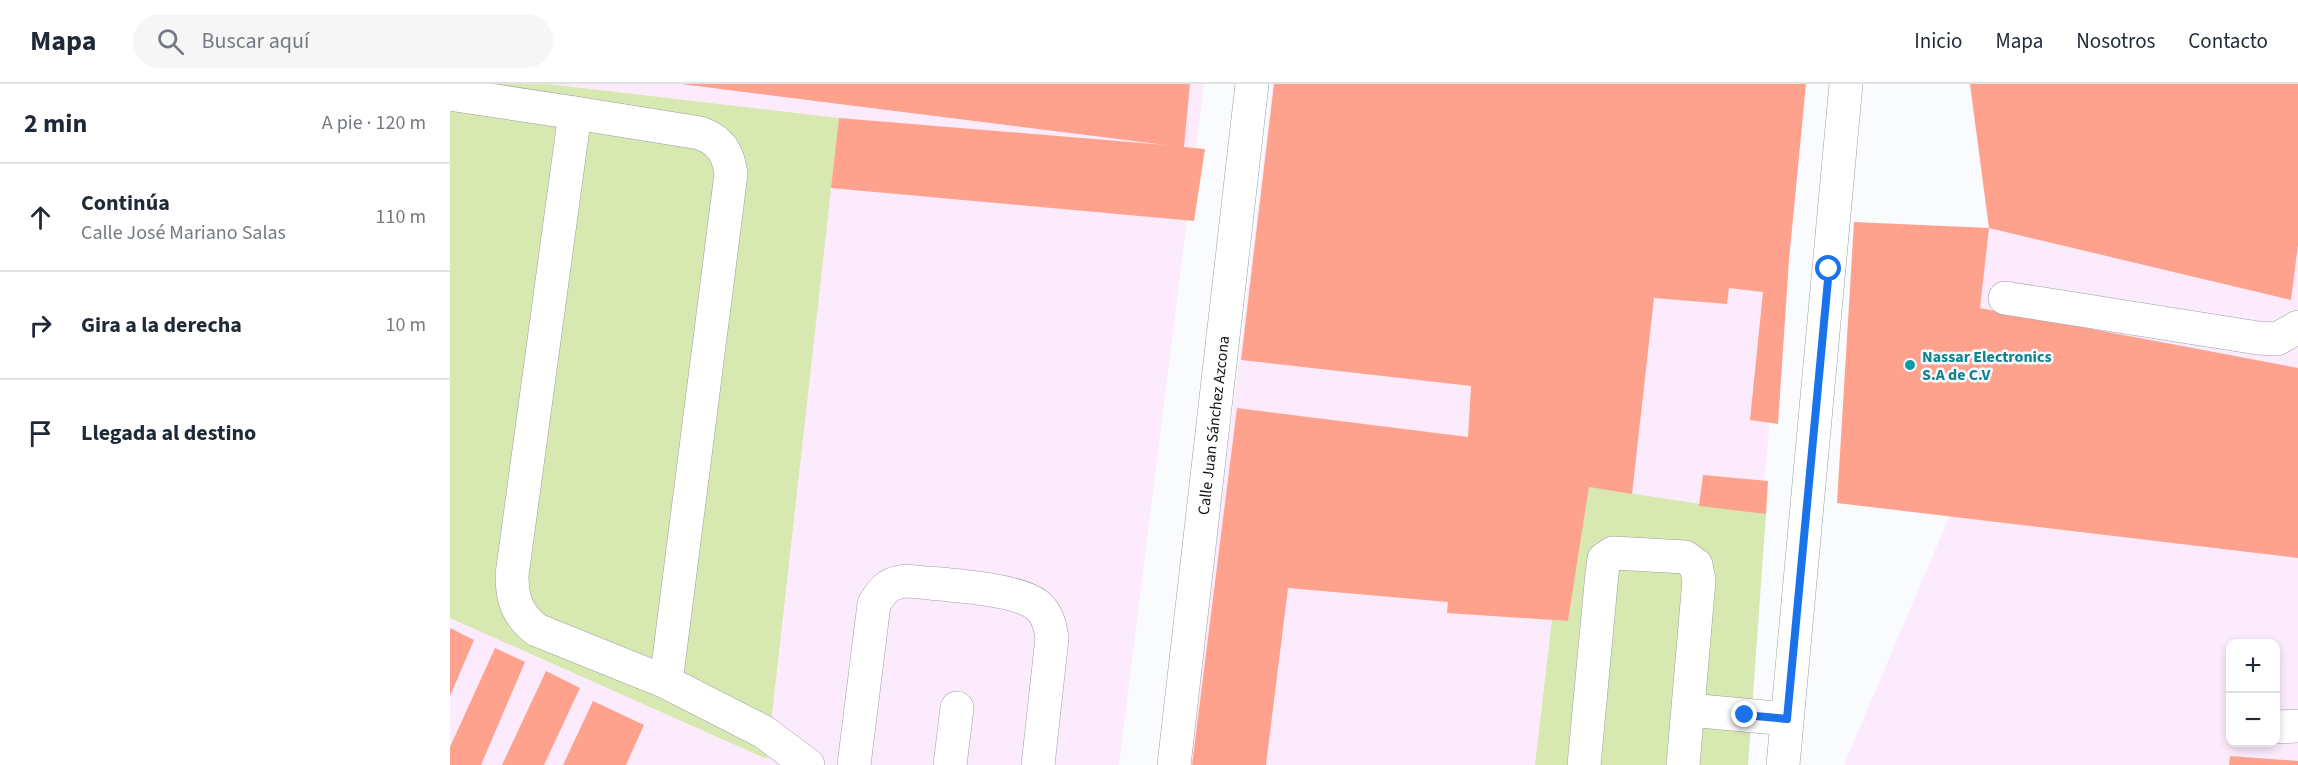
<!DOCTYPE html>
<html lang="es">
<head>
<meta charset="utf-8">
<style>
	:root { --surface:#fff; --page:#f6f6f7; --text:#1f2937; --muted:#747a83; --line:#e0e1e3 }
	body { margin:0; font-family:"Source Sans 3",sans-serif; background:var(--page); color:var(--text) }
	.controls { position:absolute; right:18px; bottom:18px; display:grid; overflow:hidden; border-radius:12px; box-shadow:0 3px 9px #0003 }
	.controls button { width:54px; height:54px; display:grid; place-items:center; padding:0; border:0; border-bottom:2px solid var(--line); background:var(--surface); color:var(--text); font:30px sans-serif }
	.stop { position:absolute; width:18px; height:18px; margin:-14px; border:4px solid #1a73e8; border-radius:50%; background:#fff }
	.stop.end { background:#1a73e8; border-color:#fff; box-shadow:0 2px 6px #0008 }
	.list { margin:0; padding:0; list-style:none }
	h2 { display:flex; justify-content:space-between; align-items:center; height:78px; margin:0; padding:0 24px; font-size:26px }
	h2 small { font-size:20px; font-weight:400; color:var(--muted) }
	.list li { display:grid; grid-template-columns:39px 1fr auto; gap:18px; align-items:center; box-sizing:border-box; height:108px; padding:0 24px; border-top:2px solid var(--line) }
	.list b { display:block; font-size:22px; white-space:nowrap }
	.list p { margin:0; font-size:20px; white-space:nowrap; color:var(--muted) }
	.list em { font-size:20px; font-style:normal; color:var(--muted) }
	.icon { flex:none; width:33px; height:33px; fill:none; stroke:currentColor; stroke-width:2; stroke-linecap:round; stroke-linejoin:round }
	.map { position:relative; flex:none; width:1848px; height:681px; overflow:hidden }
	header { display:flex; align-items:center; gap:36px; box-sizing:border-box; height:84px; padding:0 30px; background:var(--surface); border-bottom:2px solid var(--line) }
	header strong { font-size:28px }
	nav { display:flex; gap:33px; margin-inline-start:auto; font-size:21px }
	.search { width:420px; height:54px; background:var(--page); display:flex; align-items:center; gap:15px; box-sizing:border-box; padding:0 21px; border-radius:33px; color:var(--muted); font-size:22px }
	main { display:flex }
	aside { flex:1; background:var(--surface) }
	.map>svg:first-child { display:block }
	.industrial { fill:#fcebfd; fill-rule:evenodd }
	.green { fill:#d7e8b1 }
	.building { fill:#fea28d }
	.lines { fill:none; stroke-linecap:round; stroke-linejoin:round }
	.minor-casing { stroke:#9d9ea2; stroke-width:34 }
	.minor { stroke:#fff; stroke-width:33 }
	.route { stroke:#1a73e8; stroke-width:8 }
	.culture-dot { fill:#0f9aa8; stroke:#fafbfe; stroke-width:2 }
	.labels { text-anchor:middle; stroke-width:5; stroke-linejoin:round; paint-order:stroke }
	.culture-label { font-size:16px; font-weight:bold; fill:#0d838f; stroke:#fafbfe; text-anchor:start }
	.street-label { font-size:16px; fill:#141415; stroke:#fafbfe }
</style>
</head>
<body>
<header>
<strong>Mapa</strong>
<div class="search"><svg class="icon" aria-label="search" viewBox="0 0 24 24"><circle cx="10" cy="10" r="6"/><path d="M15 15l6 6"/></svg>Buscar aquí</div>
<nav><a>Inicio</a><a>Mapa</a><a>Nosotros</a><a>Contacto</a></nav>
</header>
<main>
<aside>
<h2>2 min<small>A pie · 120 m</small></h2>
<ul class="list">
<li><svg class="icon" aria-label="ahead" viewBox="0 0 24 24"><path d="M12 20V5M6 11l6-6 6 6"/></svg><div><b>Continúa</b><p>Calle José Mariano Salas</p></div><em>110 m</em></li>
<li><svg class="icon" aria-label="right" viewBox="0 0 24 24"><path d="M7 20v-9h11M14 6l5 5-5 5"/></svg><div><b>Gira a la derecha</b></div><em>10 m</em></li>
<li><svg class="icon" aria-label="arrive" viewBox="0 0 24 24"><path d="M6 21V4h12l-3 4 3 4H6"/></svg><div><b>Llegada al destino</b></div></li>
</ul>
</aside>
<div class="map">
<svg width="1848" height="681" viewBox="0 0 1848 681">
	<rect width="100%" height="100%" fill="#fafbfe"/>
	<g class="industrial">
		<polygon points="0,0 754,0 669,681 0,681"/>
		<polygon points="823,0 1351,0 1288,681 739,681"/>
		<path d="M1520,0H1848V681H1394L1500,431L1539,144ZM1780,560H1826V658H1780Z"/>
	</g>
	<g class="green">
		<polygon points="0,0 98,0 389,34 317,675 0,534"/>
		<polygon points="1139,403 1316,430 1298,681 1085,681 1102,536 1118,537"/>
	</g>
	<g class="building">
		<polygon points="231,0 740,0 734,63 755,65 744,137 381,104 389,34 716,61"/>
		<polygon points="824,0 1356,0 1339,176 1328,340 1300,336 1313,208 1279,204 1277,220 1204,214 1182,410 1139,403 1118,537 997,529 998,518 838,504 816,681 742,681 787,324 1018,353 1021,302 791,276"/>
		<polygon points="1520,0 1848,0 1848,161 1841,216 1539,144"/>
		<polygon points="1404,138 1539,144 1530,224 1848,284 1848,474 1387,419"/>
		<polygon points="1253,391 1318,397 1316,430 1249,422"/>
		<polygon points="0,544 24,556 0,612"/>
		<polygon points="45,564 75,578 31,681 0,681 0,663"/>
		<polygon points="96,587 130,604 94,681 52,681"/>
		<polygon points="143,617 194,641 176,681 113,681"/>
		<polygon points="1780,672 1848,677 1848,681 1779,681"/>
	</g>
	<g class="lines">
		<g class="minor-casing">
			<g id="minor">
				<polyline points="0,10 125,29"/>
				<polyline points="1555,214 1808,254 1827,255 1848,243"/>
				<path d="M216,598L281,90C278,68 271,57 250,49L125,29L62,491C62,515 67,531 87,546L216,598L314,648L358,681"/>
				<polyline points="1239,626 1337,635"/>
				<polyline points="1826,643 1848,642"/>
				<path d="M404,681L424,520C433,505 439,498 458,497C489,501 564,503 587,521C598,530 600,542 602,554L588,681"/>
				<polyline points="500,681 507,624"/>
				<path id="s1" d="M724,681L802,0"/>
				<polyline points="1134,681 1152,489 1154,475 1163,469 1235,473 1246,481 1249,496 1233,681"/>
				<polyline points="1333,681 1396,0"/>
			</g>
		</g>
		<use href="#minor" class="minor"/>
	</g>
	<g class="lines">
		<polyline class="route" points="1295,631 1337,635 1379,185"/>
	</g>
	<circle class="culture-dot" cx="1460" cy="281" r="6"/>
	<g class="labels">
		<g class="culture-label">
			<text x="1472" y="278">Nassar Electronics<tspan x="1472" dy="18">S.A de C.V</tspan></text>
		</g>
		<g class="street-label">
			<text dy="6" stroke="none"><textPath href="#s1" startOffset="342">Calle Juan Sánchez Azcona</textPath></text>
		</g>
	</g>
</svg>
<div class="controls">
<button>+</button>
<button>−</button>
</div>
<div class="stop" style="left:1379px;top:185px"></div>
<div class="stop end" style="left:1295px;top:631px"></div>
</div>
</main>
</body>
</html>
